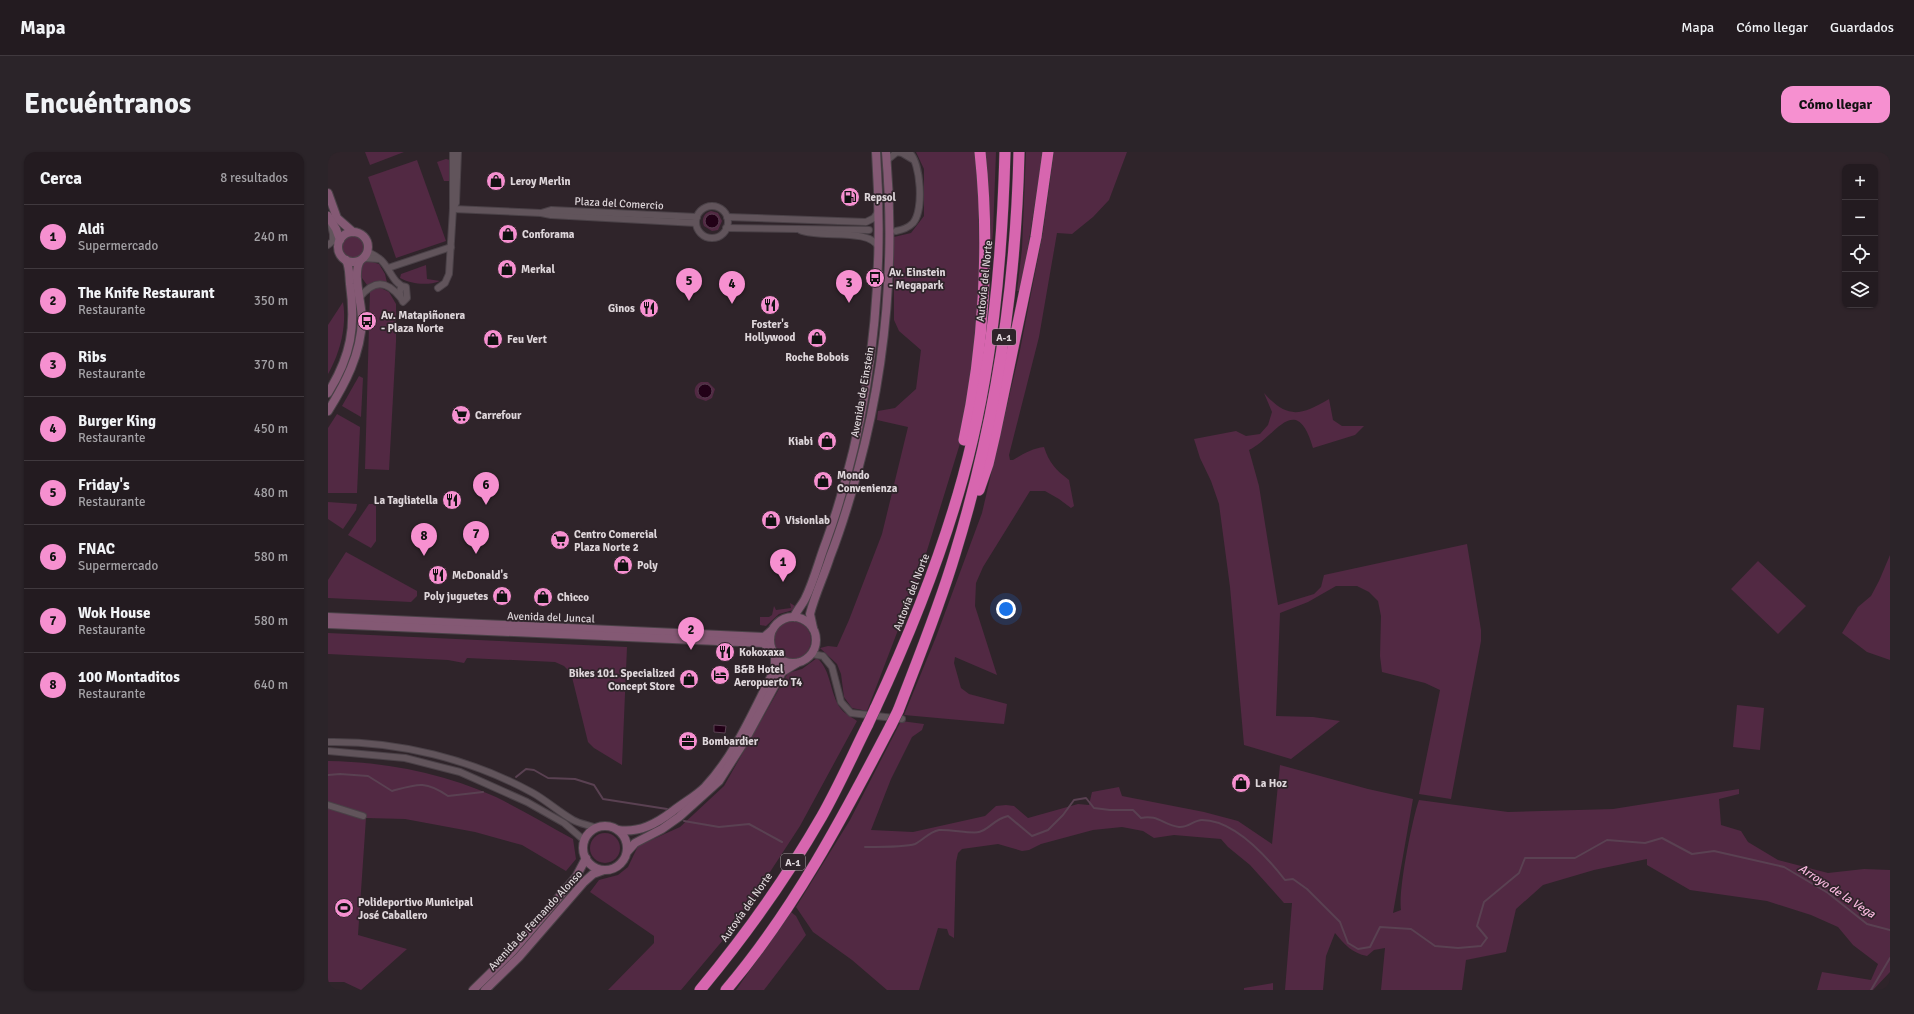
<!DOCTYPE html>
<html lang="es">
<head>
<meta charset="utf-8">
<style>
	:root { --surface:#231b20; --page:#2b2429; --text:#f1f3f6; --muted:#a3a1a5; --line:#40393e; --accent:#f690d0 }
	body { margin:0; font-family:Signika,sans-serif; background:var(--page); color:var(--text) }
	.controls { position:absolute; right:12px; top:12px; display:grid; overflow:hidden; border-radius:8px; box-shadow:0 1px 3px #0004 }
	.controls button { width:36px; height:36px; display:grid; place-items:center; padding:0; border:0; border-bottom:1px solid var(--line); background:var(--surface); color:var(--text); font:20px sans-serif }
	.you { position:absolute; left:678px; top:457px; width:14px; height:14px; margin:-10px; border:3px solid #fff; border-radius:50%; background:#1a73e8; box-shadow:0 0 0 6px #1a73e833 }
	.badge { display:grid; place-items:center; width:26px; height:26px; border-radius:50%; background:var(--accent); color:#111; font-size:13px; font-weight:700 }
	.pin { position:absolute; translate:-50% -33px; filter:drop-shadow(0 1px 2px #0008) }
	.pin::after { content:''; position:absolute; top:21px; width:14px; height:12px; background:inherit; clip-path:polygon(0 0,100% 0,50% 100%) }
	.list { margin:0; padding:0; list-style:none }
	h2 { display:flex; justify-content:space-between; align-items:center; height:52px; margin:0; padding:0 16px; font-size:17px }
	h2 small { font-size:13px; font-weight:400; color:var(--muted) }
	.list li { display:grid; grid-template-columns:26px 1fr auto; gap:12px; align-items:center; box-sizing:border-box; height:64px; padding:0 16px; border-top:1px solid var(--line) }
	.list b { display:block; font-size:15px; white-space:nowrap }
	.list p { margin:0; font-size:13px; white-space:nowrap; color:var(--muted) }
	.list em { font-size:13px; font-style:normal; color:var(--muted) }
	.icon { flex:none; width:22px; height:22px; fill:none; stroke:currentColor; stroke-width:2; stroke-linecap:round; stroke-linejoin:round }
	.map { position:relative; flex:none; width:1562px; height:838px; overflow:hidden; border-radius:12px }
	header { display:flex; align-items:center; gap:24px; box-sizing:border-box; height:56px; padding:0 20px; background:var(--surface); border-bottom:1px solid var(--line) }
	header strong { font-size:19px }
	nav { display:flex; gap:22px; margin-inline-start:auto; font-size:14px }
	.intro { display:flex; align-items:center; justify-content:space-between; box-sizing:border-box; height:96px; padding:0 24px }
	h1 { margin:0; font-size:28px }
	.button { padding:10px 18px; border-radius:12px; background:var(--accent); color:#111; font-size:14px; font-weight:700 }
	main { display:flex; gap:24px; padding:0 24px }
	aside { flex:1; background:var(--surface); border-radius:12px; box-shadow:0 1px 3px #0004 }
	.map>svg:first-child { display:block }
	.green { fill:#522943; fill-rule:evenodd }
	.water { fill:#220117; stroke:#5a4152 }
	.lines { fill:none; stroke-linecap:round; stroke-linejoin:round }
	.stream { stroke:#5a4152; stroke-width:2 }
	.street-casing { stroke:#4a4147; stroke-width:8 }
	.secondary-casing { stroke:#4a4147; stroke-width:10 }
	.highway-casing { stroke:#4a4147; stroke-width:12 }
	.street { stroke:#61545b; stroke-width:6 }
	.secondary { stroke:#845974; stroke-width:8 }
	.highway { stroke:#d766af; stroke-width:11 }
	.highway-bridge-casing { stroke:#4a4147; stroke-width:12; stroke-linecap:butt }
	.highway-bridge { stroke:#d766af; stroke-width:11 }
	.labels { text-anchor:middle; stroke-width:3.5; stroke-linejoin:round; paint-order:stroke }
	.shield { fill:#2f242a; stroke:#aaa1a5; stroke-width:1 }
	.shield-label { font-size:10px; font-weight:bold; fill:#ded6da }
	.poi-label { font-size:11px; font-weight:bold; fill:#ded6da; stroke:#2f242a; text-anchor:start }
	.street-label { font-size:11px; fill:#ded6da; stroke:#2f242a }
	.water-label { font-size:12px; font-style:italic; fill:#f6b7dc; stroke:#2f242a }
</style>
</head>
<body>
<header>
<strong>Mapa</strong>
<nav><a>Mapa</a><a>Cómo llegar</a><a>Guardados</a></nav>
</header>
<div class="intro"><h1>Encuéntranos</h1><a class="button">Cómo llegar</a></div>
<main>
<aside>
<h2>Cerca<small>8 resultados</small></h2>
<ul class="list">
<li><span class="badge">1</span><div><b>Aldi</b><p>Supermercado</p></div><em>240 m</em></li>
<li><span class="badge">2</span><div><b>The Knife Restaurant</b><p>Restaurante</p></div><em>350 m</em></li>
<li><span class="badge">3</span><div><b>Ribs</b><p>Restaurante</p></div><em>370 m</em></li>
<li><span class="badge">4</span><div><b>Burger King</b><p>Restaurante</p></div><em>450 m</em></li>
<li><span class="badge">5</span><div><b>Friday's</b><p>Restaurante</p></div><em>480 m</em></li>
<li><span class="badge">6</span><div><b>FNAC</b><p>Supermercado</p></div><em>580 m</em></li>
<li><span class="badge">7</span><div><b>Wok House</b><p>Restaurante</p></div><em>580 m</em></li>
<li><span class="badge">8</span><div><b>100 Montaditos</b><p>Restaurante</p></div><em>640 m</em></li>
</ul>
</aside>
<div class="map">
<svg width="1562" height="838" viewBox="0 0 1562 838">
	<rect width="100%" height="100%" fill="#2f242a"/>
	<g class="green">
		<polygon points="37,0 76,0 42,13"/>
		<polygon points="588,0 647,0 650,37 652,163 634,285 593,418 539,559 524,556 516,545 513,522 509,512 492,496 500,494 509,495 521,468 554,382 580,275 549,268 550,259 567,256 588,237 593,198 571,179 566,168 566,85 583,81 596,64 596,17"/>
		<polygon points="657,0 668,0 665,80 661,128"/>
		<polygon points="698,0 715,0 693,139 689,139 694,97"/>
		<path d="M726,0H799L781,48L765,65L744,82L729,81L711,185L681,303L682,308H685C695,302 705,296 716,295C721,311 728,318 741,328L746,354L743,356L731,347L717,339H702L655,415L648,431L647,454L669,523L627,505L626,511L633,536L641,542L679,552L676,572L576,563L608,485L654,361L692,198L715,80Z"/>
		<polygon points="118,7 122,8 122,29 116,29 109,10"/>
		<polygon points="89,8 118,89 68,106 40,25"/>
		<path d="M383,59L390,61L394,69L390,78L384,79L376,74C373,67 376,61 383,59ZM384,63L388,64L391,67L384,76L378,71Z"/>
		<circle cx="25" cy="95" r="11"/>
		<polygon points="38,108 51,112 57,122 59,131 48,129 39,133 34,126 33,114"/>
		<path d="M98,113L99,127L112,129C100,134 83,132 72,126L73,122Z"/>
		<polygon points="51,135 61,140 68,152 68,190 61,318 37,317 42,138"/>
		<path d="M15,150C19,174 12,201 0,222V173Z"/>
		<polygon points="31,224 35,226 33,265 14,254"/>
		<path d="M373,230H380L387,237L384,246L378,249L369,246C365,240 366,233 373,230ZM376,232L382,235L383,241L374,246L371,242L370,238Z"/>
		<path d="M936,241C959,267 972,264 1001,247L1005,268L1014,274H1036L1027,283L985,296C968,237 946,287 921,298L931,334L950,453L986,442L993,435L996,423L1139,392L1153,478V489L1123,647L1091,642L1112,538L1097,531L1054,520L1052,504L1053,464L1050,449L1041,440L1029,434H1008L980,450L952,461L948,564L985,565L1012,569L963,607L916,593L902,435L891,352L883,329L872,306L866,287L908,279L918,284L932,282L940,273L944,260Z"/>
		<polygon points="9,262 32,275 29,341 0,341 0,276"/>
		<polygon points="0,350 29,352 28,358 15,377 0,367"/>
		<polygon points="41,352 48,352 48,389 43,396 20,383"/>
		<polygon points="18,400 89,439 89,444 83,450 0,446 0,428"/>
		<polygon points="1562,403 1562,508 1539,500 1514,481 1530,455 1543,444 1551,429"/>
		<polygon points="1430,409 1478,454 1450,482 1403,437"/>
		<polygon points="462,451 467,454 465,458 451,462 438,474 432,473 432,465 441,465 444,463 446,454 448,458 463,456"/>
		<circle cx="464" cy="488" r="19"/>
		<polygon points="0,481 299,495 294,613 266,596 260,590 243,521 236,514 227,510 139,506 136,511 120,508 0,502"/>
		<path d="M489,506C504,519 501,541 513,557C517,562 524,565 529,569L472,674L406,775L353,838H280L326,791V784L262,740L271,728L290,723L300,715L310,694L352,675L396,634L460,521L474,517Z"/>
		<polygon points="1409,553 1436,556 1432,598 1405,595"/>
		<path d="M573,569L596,572L594,578L584,585L563,627L543,678L585,680L657,664L668,654L678,653L686,654L700,666L750,652L761,653L764,640L791,635L794,644L876,660L910,669L944,692L952,613L1040,637L1085,647L1065,761L1073,758C1070,739 1084,668 1091,648L1180,660L1285,657L1411,637V642L1391,647L1393,673L1413,679L1420,690L1450,708L1500,721L1536,717L1562,718V820L1545,838H1489L1494,820L1543,828L1550,812L1525,793L1510,775L1483,763L1439,749L1362,738L1319,713V707L1266,718L1215,733L1188,757L1178,800L1138,808L1134,838H1053L1057,796L1046,798L1039,804C1024,801 1017,793 1007,781L998,804L995,838H957L964,751H956L922,713L900,695L893,687L846,683L826,686L815,679L794,675L765,678L713,692L701,698L694,699L670,692L634,697L630,701L628,710L626,786L621,783L619,777L610,776L591,838H559L524,808L485,780L468,755L522,668Z"/>
		<path d="M0,609C58,610 115,621 168,645C194,658 220,673 245,687L248,707L238,719L194,693L147,680L77,667L38,666L30,783L79,797L33,838L16,830H0Z"/>
		<circle cx="277" cy="696" r="15"/>
		<polygon points="463,760 468,764 478,783 436,838 408,838"/>
		<polygon points="945,831 945,838 916,838 916,836"/>
	</g>
	<g class="water">
		<circle cx="384" cy="69" r="7"/>
		<circle cx="377" cy="239" r="7"/>
		<polygon points="386,573 398,574 397,581 386,580"/>
	</g>
	<g class="lines">
		<g class="stream">
			<path d="M0,623L12,622L40,624L64,639C89,632 97,628 120,644L155,640"/>
			<polyline points="188,625 198,617 206,618 220,626 247,627 266,633 275,647 339,657"/>
			<polyline points="356,669 391,675 421,672 454,690"/>
			<path d="M537,695C547,695 579,695 587,692C595,688 601,680 611,678C621,677 644,682 651,680C662,677 666,667 680,664L704,684L720,678L735,663L746,648L758,646L766,656L782,658H805L813,666C829,662 836,673 851,675C860,676 866,668 874,668C907,668 939,705 957,728L965,727L979,737L1012,770L1020,791L1030,797L1042,795L1052,775L1083,777L1107,794L1130,796L1153,794L1159,786L1149,774L1156,750L1191,721L1197,706H1247L1279,688L1317,691L1334,686L1364,702L1386,699L1456,715L1500,741L1539,772L1562,778"/>
			<polyline points="1543,838 1562,806"/>
		</g>
		<g class="street-casing">
			<g id="street">
				<polyline points="558,9 569,0 574,1 584,7"/>
				<circle cx="384" cy="70" r="16"/>
				<polyline points="125,57 213,61 223,63 368,71"/>
				<polyline points="125,57 128,51 130,0"/>
				<polyline points="213,61 223,58 369,65"/>
				<polyline points="399,65 538,70 546,66 550,60"/>
				<polyline points="398,76 541,78"/>
				<path d="M472,78C492,87 542,75 551,96"/>
				<path d="M568,79C574,78 580,76 585,71C596,58 593,11 581,0"/>
				<polyline points="0,93 5,89 5,82 3,73"/>
				<path d="M40,100C44,102 50,105 53,108C62,116 65,133 78,135L79,146L75,150C72,145 70,139 74,134"/>
				<polyline points="35,106 51,107"/>
				<polyline points="60,116 123,95"/>
				<polyline points="110,136 117,131 121,122 125,57 125,0"/>
				<path d="M32,145C46,128 58,128 72,145"/>
				<polyline points="484,502 495,504 504,515 513,550 523,561 574,567"/>
				<path d="M0,590C70,589 143,607 205,641C219,649 231,660 245,668C252,672 261,673 268,676"/>
				<polyline points="0,599 77,606 132,620 199,650 236,671 257,689"/>
				<polyline points="0,653 35,664"/>
			</g>
		</g>
		<g class="secondary-casing">
			<g id="secondary">
				<polyline points="0,41 9,66 25,80"/>
				<polyline points="0,64 8,77 12,88"/>
				<circle cx="25" cy="95" r="15"/>
				<path d="M0,241C23,204 28,175 22,132C21,123 22,116 18,108"/>
				<path d="M0,259C17,232 33,202 34,168C34,151 24,122 32,109"/>
				<circle cx="465" cy="488" r="23"/>
				<polyline points="0,465 436,485 443,479"/>
				<path d="M466,465C469,458 474,453 477,447C486,429 491,408 498,390C543,265 557,132 548,0"/>
				<polyline points="0,472 435,491 443,497"/>
				<path d="M485,476L482,462C487,442 496,424 502,405C513,377 522,347 530,318C558,215 567,106 558,0"/>
				<circle cx="277" cy="696" r="22"/>
				<path d="M290,678C311,681 328,672 345,659C355,651 368,644 377,635C408,602 426,557 447,517V504"/>
				<polyline points="299,700 307,691 334,677 351,665 391,629 416,590 454,520 469,511"/>
				<polyline points="145,838 185,799 248,725 258,706"/>
				<polyline points="157,838 191,805 256,730 265,722 276,718"/>
			</g>
		</g>
		<g class="highway-casing">
			<g id="highway">
				<path d="M636,288C656,197 662,92 652,0"/>
				<polyline points="651,338 660,312 667,282 708,85 720,0"/>
				<path d="M547,557C582,482 613,405 635,325C664,219 674,110 677,0"/>
				<path d="M570,559C590,507 611,456 627,402C667,272 688,137 691,0"/>
				<path d="M372,838C417,784 459,725 494,664C511,634 525,602 540,572"/>
				<path d="M398,838C466,758 515,665 563,573"/>
			</g>
		</g>
		<use href="#street" class="street"/>
		<use href="#secondary" class="secondary"/>
		<use href="#highway" class="highway"/>
		<g class="highway-bridge-casing">
			<g id="highway-bridge">
				<polyline points="540,572 547,557"/>
				<polyline points="563,573 570,559"/>
			</g>
		</g>
		<use href="#highway-bridge" class="highway-bridge"/>
	</g>
	<defs>
		<g id="shop-disc" transform="scale(1)"><circle r="9.5" fill="#f690d0" stroke="#2f242a"/><path d="M-5-2.5h2.3a2.7 3.5 0 0 1 5.4 0H5L5.5 6h-11ZM-1.5-2.5h3a1.5 2.3 0 0 0-3 0Z" fill="#111"/></g>
		<g id="fuel-disc" transform="scale(1)"><circle r="9.5" fill="#f690d0" stroke="#2f242a"/><path d="M-5.5-6h7V0h2V4h1.3V-2.5L3-4.5l.8-.8L6-3V5H2.5V1h-1V6h-7ZM-4.2-4.7v3.2H.2V-4.7Z" fill="#111"/></g>
		<g id="bus-disc" transform="scale(1)"><circle r="9.5" fill="#f690d0" stroke="#2f242a"/><path d="M-5-6H5V4H4V6H2V4H-2V6H-4V4H-5ZM-3.5-4V0h7V-4ZM-3.5 1.2v1.5H-2V1.2ZM2 1.2v1.5H3.5V1.2Z" fill="#111"/></g>
		<g id="restaurant-disc" transform="scale(1)"><circle r="9.5" fill="#f690d0" stroke="#2f242a"/><path d="M-5-6h1v4h1v-4h1v4h1v-4h1v5L-1.5 .5V6h-2V.5L-5-1ZM5-6V6H3V1.5H1.5Q1.5-4 5-6Z" fill="#111"/></g>
		<g id="supermarket-disc" transform="scale(1)"><circle r="9.5" fill="#f690d0" stroke="#2f242a"/><path d="M-6-5.5h2.5l.6 2H6L4.5 2H-2.5L-4.4-4H-6ZM-1.5 3.2a1.3 1.3 0 1 0 .1 0ZM3 3.2a1.3 1.3 0 1 0 .1 0Z" fill="#111"/></g>
		<g id="hotel-disc" transform="scale(1)"><circle r="9.5" fill="#f690d0" stroke="#2f242a"/><path d="M-6-4.5h1.5V1H6V5H4.5V3h-9V5H-6ZM-4 0a1.8 1.8 0 1 1 3.6 0ZM.5 0V-2.5h3Q6-2.5 6 0Z" fill="#111"/></g>
		<g id="office-disc" transform="scale(1)"><circle r="9.5" fill="#f690d0" stroke="#2f242a"/><path d="M-6-3h4V-5.5h4V-3h4V5H-6ZM-1-4.5V-3h2v-1.5ZM-6 0V1H6V0Z" fill="#111"/></g>
		<g id="stadium-disc" transform="scale(1)"><circle r="9.5" fill="#f690d0" stroke="#2f242a"/><path d="M0-5a6.5 5 0 1 0 0 10a6.5 5 0 1 0 0-10ZM-3.5-1.8h7v3.6h-7Z" fill="#111"/></g>
	</defs>
	<g fill-rule="evenodd">
		<use href="#shop-disc" x="168" y="29"/>
		<use href="#fuel-disc" x="522" y="45"/>
		<use href="#shop-disc" x="180" y="82"/>
		<use href="#shop-disc" x="179" y="117"/>
		<use href="#bus-disc" x="547" y="126"/>
		<use href="#restaurant-disc" x="442" y="153"/>
		<use href="#restaurant-disc" x="321" y="156"/>
		<use href="#bus-disc" x="39" y="169"/>
		<use href="#shop-disc" x="489" y="186"/>
		<use href="#shop-disc" x="165" y="187"/>
		<use href="#supermarket-disc" x="133" y="263"/>
		<use href="#shop-disc" x="499" y="289"/>
		<use href="#shop-disc" x="495" y="329"/>
		<use href="#restaurant-disc" x="124" y="348"/>
		<use href="#shop-disc" x="443" y="368"/>
		<use href="#supermarket-disc" x="232" y="388"/>
		<use href="#shop-disc" x="295" y="413"/>
		<use href="#restaurant-disc" x="110" y="423"/>
		<use href="#shop-disc" x="174" y="444"/>
		<use href="#shop-disc" x="215" y="445"/>
		<use href="#restaurant-disc" x="397" y="500"/>
		<use href="#hotel-disc" x="392" y="523"/>
		<use href="#shop-disc" x="361" y="527"/>
		<use href="#office-disc" x="360" y="589"/>
		<use href="#shop-disc" x="913" y="631"/>
		<use href="#stadium-disc" x="16" y="756"/>
	</g>
	<g class="labels">
		<g class="shield">
			<rect x="664" y="177" width="24" height="16" rx="3"/>
			<rect x="453" y="702" width="24" height="16" rx="3"/>
		</g>
		<g class="shield-label">
			<text x="676" y="189">A-1</text>
			<text x="465" y="714">A-1</text>
		</g>
		<g class="poi-label">
			<text x="182" y="33">Leroy Merlin</text>
			<text x="536" y="49">Repsol</text>
			<text x="194" y="86">Conforama</text>
			<text x="193" y="121">Merkal</text>
			<text x="561" y="124">Av. Einstein<tspan x="561" dy="13">- Megapark</tspan></text>
			<text x="307" y="160" text-anchor="end">Ginos</text>
			<text x="53" y="167">Av. Matapiñonera<tspan x="53" dy="13">- Plaza Norte</tspan></text>
			<text x="442" y="176" text-anchor="middle">Foster's<tspan x="442" dy="13">Hollywood</tspan></text>
			<text x="179" y="191">Feu Vert</text>
			<text x="489" y="209" text-anchor="middle">Roche Bobois</text>
			<text x="147" y="267">Carrefour</text>
			<text x="485" y="293" text-anchor="end">Kiabi</text>
			<text x="509" y="327">Mondo<tspan x="509" dy="13">Convenienza</tspan></text>
			<text x="110" y="352" text-anchor="end">La Tagliatella</text>
			<text x="457" y="372">Visionlab</text>
			<text x="246" y="386">Centro Comercial<tspan x="246" dy="13">Plaza Norte 2</tspan></text>
			<text x="309" y="417">Poly</text>
			<text x="124" y="427">McDonald's</text>
			<text x="160" y="448" text-anchor="end">Poly juguetes</text>
			<text x="229" y="449">Chicco</text>
			<text x="411" y="504">Kokoxaxa</text>
			<text x="406" y="521">B&amp;B Hotel<tspan x="406" dy="13">Aeropuerto T4</tspan></text>
			<text x="347" y="525" text-anchor="end">Bikes 101. Specialized<tspan x="347" dy="13">Concept Store</tspan></text>
			<text x="374" y="593">Bombardier</text>
			<text x="927" y="635">La Hoz</text>
			<text x="30" y="754">Polideportivo Municipal<tspan x="30" dy="13">José Caballero</tspan></text>
		</g>
		<g class="street-label">
			<text transform="translate(291 51) rotate(3)" y="4">Plaza del Comercio</text>
			<text transform="translate(656 129) rotate(-84)" y="4">Autovía del Norte</text>
			<text transform="translate(534 240) rotate(-80)" y="4">Avenida de Einstein</text>
			<text transform="translate(583 440) rotate(-69)" y="4">Autovía del Norte</text>
			<text transform="translate(223 465) rotate(2)" y="4">Avenida del Juncal</text>
			<text transform="translate(418 755) rotate(-55)" y="4">Autovía del Norte</text>
			<text transform="translate(207 768) rotate(-47)" y="4">Avenida de Fernando Alonso</text>
		</g>
		<g class="water-label">
			<text transform="translate(1509 739) rotate(33)" y="4">Arroyo de la Vega</text>
		</g>
	</g>
</svg>
<div class="controls">
<button>+</button>
<button>−</button>
<button><svg class="icon" aria-label="locate" viewBox="0 0 24 24"><circle cx="12" cy="12" r="6"/><path d="M12 2v4M12 18v4M2 12h4M18 12h4"/></svg></button>
<button><svg class="icon" aria-label="layers" viewBox="0 0 24 24"><path d="M12 4l9 5-9 5-9-5zM3 14l9 5 9-5"/></svg></button>
</div>
<div class="you"></div>
<div class="pin badge" style="left:455px;top:430px">1</div>
<div class="pin badge" style="left:363px;top:498px">2</div>
<div class="pin badge" style="left:521px;top:151px">3</div>
<div class="pin badge" style="left:404px;top:152px">4</div>
<div class="pin badge" style="left:361px;top:149px">5</div>
<div class="pin badge" style="left:158px;top:353px">6</div>
<div class="pin badge" style="left:148px;top:402px">7</div>
<div class="pin badge" style="left:96px;top:404px">8</div>
</div>
</main>
</body>
</html>
